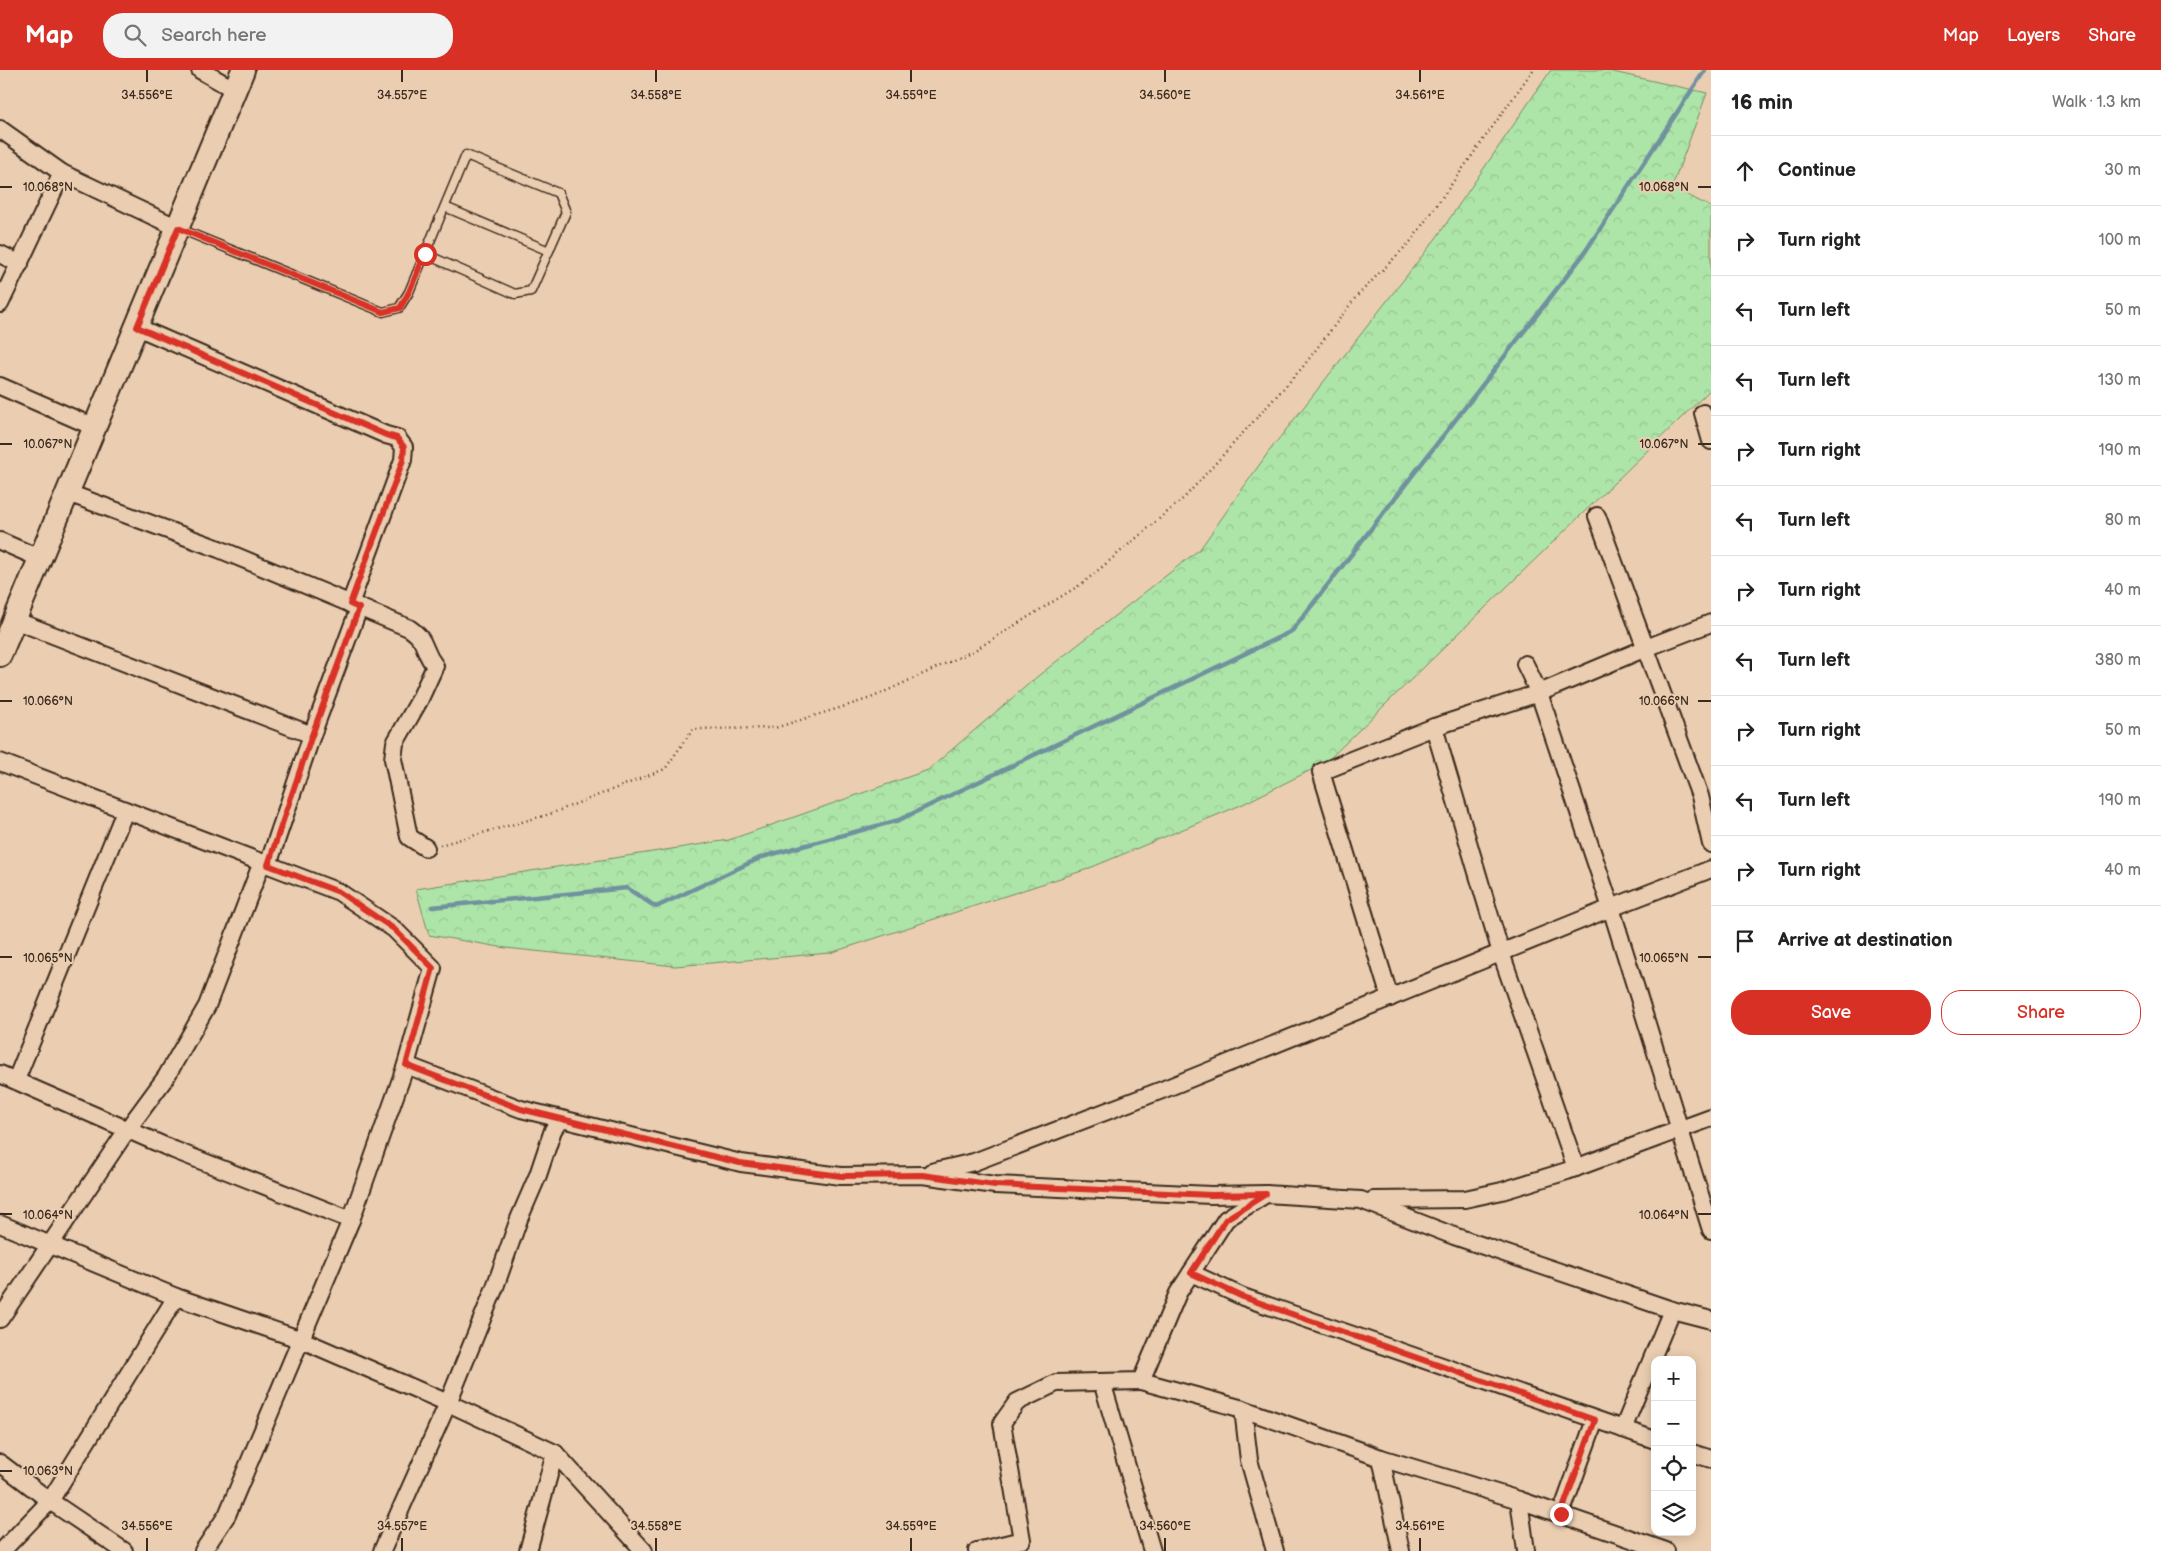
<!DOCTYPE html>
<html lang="en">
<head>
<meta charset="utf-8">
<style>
	:root { --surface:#fff; --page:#f2f2f2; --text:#222; --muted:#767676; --line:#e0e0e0; --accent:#d93025 }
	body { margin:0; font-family:"Balsamiq Sans",sans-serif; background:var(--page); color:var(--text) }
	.controls { position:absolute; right:15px; bottom:15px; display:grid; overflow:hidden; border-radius:10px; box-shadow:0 2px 12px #0003 }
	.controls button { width:45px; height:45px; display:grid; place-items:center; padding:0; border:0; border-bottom:1px solid var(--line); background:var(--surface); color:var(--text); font:25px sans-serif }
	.stop { position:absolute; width:15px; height:15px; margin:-11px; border:4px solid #d93025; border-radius:50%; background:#fff }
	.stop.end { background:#d93025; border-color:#fff; box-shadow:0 1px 5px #0008 }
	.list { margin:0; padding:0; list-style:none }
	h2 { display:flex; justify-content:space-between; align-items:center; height:65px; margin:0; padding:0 20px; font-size:21px }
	h2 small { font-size:16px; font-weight:400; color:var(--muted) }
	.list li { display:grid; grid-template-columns:32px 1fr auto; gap:15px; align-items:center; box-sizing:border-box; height:70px; padding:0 20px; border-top:1px solid var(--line) }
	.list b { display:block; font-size:19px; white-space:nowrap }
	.list em { font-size:16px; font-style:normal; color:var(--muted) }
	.actions { display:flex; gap:10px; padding:15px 20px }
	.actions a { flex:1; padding:11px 0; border:1px solid var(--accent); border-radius:20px; text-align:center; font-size:18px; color:var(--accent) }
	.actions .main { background:var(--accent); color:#fff }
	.icon { flex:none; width:28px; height:28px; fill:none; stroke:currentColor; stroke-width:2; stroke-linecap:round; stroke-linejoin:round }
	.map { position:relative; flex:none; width:1711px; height:1481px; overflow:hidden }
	header { display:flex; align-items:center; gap:30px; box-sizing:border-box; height:70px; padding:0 25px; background:var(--accent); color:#fff }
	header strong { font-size:24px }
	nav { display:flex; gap:28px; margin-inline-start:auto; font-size:18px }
	.search { width:350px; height:45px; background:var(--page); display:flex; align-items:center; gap:12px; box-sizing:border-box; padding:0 18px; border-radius:20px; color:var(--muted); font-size:19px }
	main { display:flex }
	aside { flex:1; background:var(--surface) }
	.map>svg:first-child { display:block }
	.forest { fill:url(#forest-crowns); stroke:#748863 }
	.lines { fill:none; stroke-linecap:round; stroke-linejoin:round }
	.stream { stroke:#6f929e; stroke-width:4.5 }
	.lane-casing { stroke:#3b2a1e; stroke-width:11 }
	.street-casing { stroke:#3b2a1e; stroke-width:20 }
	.secondary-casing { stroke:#3b2a1e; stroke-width:26 }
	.path { stroke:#3b2a1e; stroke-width:2.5; stroke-dasharray:1 4; stroke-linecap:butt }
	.lane { stroke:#ebceb1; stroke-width:8 }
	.street { stroke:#ebceb1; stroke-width:16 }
	.secondary { stroke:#ebceb1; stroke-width:22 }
	.route { stroke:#d93025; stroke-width:6 }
	.ticks { fill:none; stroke:#3b2a1e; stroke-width:2 }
	.ticks-label { font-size:12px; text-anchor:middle; fill:#3b2a1e; stroke:#ebceb1; stroke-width:4; stroke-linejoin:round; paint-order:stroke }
</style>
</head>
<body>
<header>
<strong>Map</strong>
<div class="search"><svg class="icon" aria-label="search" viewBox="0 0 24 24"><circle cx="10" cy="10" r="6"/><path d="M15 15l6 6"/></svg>Search here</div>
<nav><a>Map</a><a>Layers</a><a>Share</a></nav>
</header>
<main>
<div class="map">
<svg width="1711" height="1481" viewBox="0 0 1711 1481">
	<defs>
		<pattern id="forest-crowns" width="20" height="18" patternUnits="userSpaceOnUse" patternTransform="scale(1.25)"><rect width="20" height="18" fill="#ade5a8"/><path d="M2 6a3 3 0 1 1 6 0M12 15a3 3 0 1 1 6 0" fill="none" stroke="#96c590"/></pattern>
	</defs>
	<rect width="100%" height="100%" fill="#ebceb1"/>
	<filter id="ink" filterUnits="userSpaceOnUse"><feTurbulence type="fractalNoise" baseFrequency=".02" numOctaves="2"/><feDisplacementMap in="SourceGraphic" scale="10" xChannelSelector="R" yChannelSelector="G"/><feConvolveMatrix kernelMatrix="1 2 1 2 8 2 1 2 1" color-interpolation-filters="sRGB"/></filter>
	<g filter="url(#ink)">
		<polygon class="forest" points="1551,0 1604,0 1707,23 1672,117 1711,137 1711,319 1325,693 1241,735 1085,800 830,883 675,896 506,878 429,865 416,819 729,770 928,700 1038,606 1200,479 1267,384 1437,167"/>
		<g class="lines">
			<polyline class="stream" points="432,837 627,818 656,837 762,787 899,750 1292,561 1583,185 1705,0"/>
			<g class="lane-casing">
				<g id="lane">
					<polyline points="445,137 549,181"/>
					<polyline points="180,159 383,242 399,238 409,222 466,85 558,123 566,142 531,221 515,224 425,184"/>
				</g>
			</g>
			<g class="street-casing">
				<g id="street">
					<polyline points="200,0 235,20"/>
					<polyline points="0,59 62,103 178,158"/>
					<polyline points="0,184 20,194"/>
					<polyline points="0,234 62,103"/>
					<polyline points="137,257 386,365 397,368 404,377 403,390 350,534"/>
					<polyline points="0,316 94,357"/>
					<polyline points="1703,343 1711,371"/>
					<path d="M68,423L219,479L409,558C429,572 421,579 435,596L419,631L395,673L393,689L409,767L426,778"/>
					<polyline points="1597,446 1700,726 1711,774"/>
					<polyline points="0,471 39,488"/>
					<polyline points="14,550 312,665"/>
					<polyline points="1525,594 1539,623 1611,838 1711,1160"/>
					<polyline points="1434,657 1501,883 1576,1098"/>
					<polyline points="0,692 339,822 394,859 433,898 406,995 351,1150 227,1445 203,1481"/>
					<polyline points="268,795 312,665 359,538"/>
					<polyline points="1390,928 1321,702 1434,657 1539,623 1646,578 1711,553"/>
					<polyline points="406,995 521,1039 741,1093 841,1106 922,1105 995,1115 1211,1125 1266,1124"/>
					<polyline points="0,1004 174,1080 351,1150"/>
					<polyline points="16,1010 125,741"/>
					<polyline points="931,1102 974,1092 1162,1020 1611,838 1711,799"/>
					<polyline points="1373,1130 1465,1129 1502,1121 1567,1101 1711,1048"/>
					<polyline points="0,1154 176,1227 302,1270 448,1333 555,1383 528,1481"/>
					<polyline points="1191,1203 1243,1227 1655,1370"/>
					<polyline points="0,1249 127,1060 166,1007 207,936 262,792"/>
					<polyline points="1141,1311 1243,1339 1381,1388 1519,1430 1666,1481"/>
					<polyline points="1102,1312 1152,1481"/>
					<polyline points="1243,1339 1249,1390 1275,1481"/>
					<polyline points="1623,1359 1672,1240"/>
					<polyline points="555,1383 644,1481"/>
					<polyline points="1692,1383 1711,1389"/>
					<polyline points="1381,1388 1401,1481"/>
					<polyline points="0,1393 50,1431 124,1481"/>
					<polyline points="1519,1430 1526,1481"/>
					<polyline points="1561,1444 1595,1350"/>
					<polyline points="2,1481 50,1431 176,1227"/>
					<polyline points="382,1481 448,1333 495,1217 519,1149 538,1105 553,1060 560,1050"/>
					<polyline points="977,1481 1022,1470 1002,1353 1017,1332 1056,1313 1141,1311 1178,1223 1226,1149 1266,1124 1361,1130 1454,1166 1672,1240 1711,1250"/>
				</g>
			</g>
			<g class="secondary-casing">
				<polyline id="secondary" points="0,585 243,0"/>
			</g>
			<polyline class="path" points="440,775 550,744 665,699 693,659 775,658 871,628 975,580 1083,513 1184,428 1302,298 1356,227 1411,171 1533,0"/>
			<use href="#lane" class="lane"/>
			<use href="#street" class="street"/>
			<use href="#secondary" class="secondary"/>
		</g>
	</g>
	<g class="lines" filter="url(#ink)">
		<polyline class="route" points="425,184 409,222 400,238 383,242 178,158 137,257 386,365 397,368 404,377 403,390 350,534 359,538 312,665 268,795 339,822 394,859 433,898 406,995 521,1039 740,1093 841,1106 922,1105 995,1115 1211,1125 1266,1124 1226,1149 1191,1203 1243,1227 1595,1350 1561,1444"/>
	</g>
	<path class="ticks" d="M147,0V12M402,0V12M656,0V12M911,0V12M1165,0V12M1420,0V12M0,117H12M1698,117H1711M0,374H12M1698,374H1711M0,631H12M1698,631H1711M0,887H12M1698,887H1711M0,1144H12M1698,1144H1711M0,1401H12M147,1468V1481M402,1468V1481M656,1468V1481M911,1468V1481M1165,1468V1481M1420,1468V1481"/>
	<g class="ticks-label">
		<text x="147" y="29">34.556°E</text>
		<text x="402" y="29">34.557°E</text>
		<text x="656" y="29">34.558°E</text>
		<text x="911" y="29">34.559°E</text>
		<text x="1165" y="29">34.560°E</text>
		<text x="1420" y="29">34.561°E</text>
		<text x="48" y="121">10.068°N</text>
		<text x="1664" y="121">10.068°N</text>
		<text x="48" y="378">10.067°N</text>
		<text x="1664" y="378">10.067°N</text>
		<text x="48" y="635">10.066°N</text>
		<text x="1664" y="635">10.066°N</text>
		<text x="48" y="892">10.065°N</text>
		<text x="1664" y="892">10.065°N</text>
		<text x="48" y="1149">10.064°N</text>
		<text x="1664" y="1149">10.064°N</text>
		<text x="48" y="1405">10.063°N</text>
		<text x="147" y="1460">34.556°E</text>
		<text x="402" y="1460">34.557°E</text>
		<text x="656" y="1460">34.558°E</text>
		<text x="911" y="1460">34.559°E</text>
		<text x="1165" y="1460">34.560°E</text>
		<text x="1420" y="1460">34.561°E</text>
	</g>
</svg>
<div class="controls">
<button>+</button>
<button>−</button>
<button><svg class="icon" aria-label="locate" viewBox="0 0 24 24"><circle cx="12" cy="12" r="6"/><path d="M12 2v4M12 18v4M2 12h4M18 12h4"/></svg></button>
<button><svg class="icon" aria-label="layers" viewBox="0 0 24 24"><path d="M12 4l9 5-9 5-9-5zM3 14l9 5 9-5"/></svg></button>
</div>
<div class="stop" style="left:425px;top:184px"></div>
<div class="stop end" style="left:1561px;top:1444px"></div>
</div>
<aside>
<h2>16 min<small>Walk · 1.3 km</small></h2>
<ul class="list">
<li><svg class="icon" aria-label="ahead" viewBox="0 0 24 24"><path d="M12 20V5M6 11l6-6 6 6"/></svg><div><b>Continue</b></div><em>30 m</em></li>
<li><svg class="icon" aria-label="right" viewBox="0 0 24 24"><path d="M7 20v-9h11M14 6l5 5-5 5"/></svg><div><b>Turn right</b></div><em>100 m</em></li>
<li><svg class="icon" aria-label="left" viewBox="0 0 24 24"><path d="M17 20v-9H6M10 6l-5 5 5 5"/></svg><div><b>Turn left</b></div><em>50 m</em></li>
<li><svg class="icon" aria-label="left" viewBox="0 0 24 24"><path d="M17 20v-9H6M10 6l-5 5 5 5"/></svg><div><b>Turn left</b></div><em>130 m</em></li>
<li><svg class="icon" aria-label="right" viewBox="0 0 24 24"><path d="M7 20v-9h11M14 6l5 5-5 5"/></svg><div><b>Turn right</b></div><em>190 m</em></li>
<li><svg class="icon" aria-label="left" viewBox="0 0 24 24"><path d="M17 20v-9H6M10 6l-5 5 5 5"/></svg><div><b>Turn left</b></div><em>80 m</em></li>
<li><svg class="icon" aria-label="right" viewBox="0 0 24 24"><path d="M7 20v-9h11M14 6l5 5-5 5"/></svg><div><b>Turn right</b></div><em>40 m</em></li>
<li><svg class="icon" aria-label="left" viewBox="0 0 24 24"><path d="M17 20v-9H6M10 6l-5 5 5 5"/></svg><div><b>Turn left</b></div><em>380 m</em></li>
<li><svg class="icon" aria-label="right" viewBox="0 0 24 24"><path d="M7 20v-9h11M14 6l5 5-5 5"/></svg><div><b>Turn right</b></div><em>50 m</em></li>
<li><svg class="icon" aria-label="left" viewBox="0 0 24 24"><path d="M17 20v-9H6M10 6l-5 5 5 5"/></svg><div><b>Turn left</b></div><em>190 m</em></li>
<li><svg class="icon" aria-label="right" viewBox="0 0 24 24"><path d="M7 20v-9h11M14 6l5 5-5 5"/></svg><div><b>Turn right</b></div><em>40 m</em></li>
<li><svg class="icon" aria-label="arrive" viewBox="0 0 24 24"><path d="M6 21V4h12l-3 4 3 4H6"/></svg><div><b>Arrive at destination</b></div></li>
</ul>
<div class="actions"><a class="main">Save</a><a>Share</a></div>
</aside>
</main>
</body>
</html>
